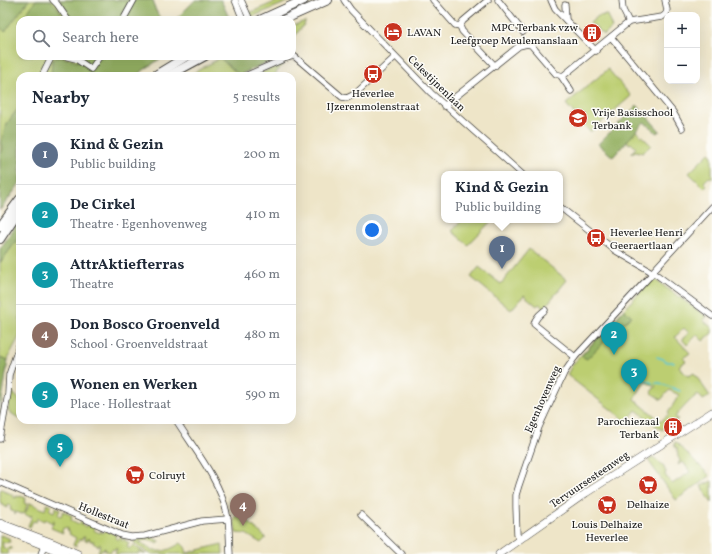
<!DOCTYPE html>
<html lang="en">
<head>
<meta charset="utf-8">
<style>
	:root { --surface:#fff; --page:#f6f6f7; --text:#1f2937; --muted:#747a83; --line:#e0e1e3; --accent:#7c3aed }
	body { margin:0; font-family:Vollkorn,serif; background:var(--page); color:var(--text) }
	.controls { position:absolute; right:12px; top:12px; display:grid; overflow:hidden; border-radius:8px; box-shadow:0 4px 16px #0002 }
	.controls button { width:36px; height:36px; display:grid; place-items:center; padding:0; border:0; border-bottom:1px solid var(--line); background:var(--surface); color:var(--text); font:20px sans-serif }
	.you { position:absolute; left:372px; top:230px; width:14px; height:14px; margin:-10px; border:3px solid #fff; border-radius:50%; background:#1a73e8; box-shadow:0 0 0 6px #1a73e833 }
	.badge { display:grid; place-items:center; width:26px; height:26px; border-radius:50%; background:var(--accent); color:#fff; font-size:13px; font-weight:700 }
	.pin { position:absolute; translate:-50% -33px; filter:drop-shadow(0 1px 2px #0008) }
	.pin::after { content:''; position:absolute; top:21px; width:14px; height:12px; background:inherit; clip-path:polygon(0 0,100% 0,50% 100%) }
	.popup { position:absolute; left:441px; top:171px; width:122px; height:52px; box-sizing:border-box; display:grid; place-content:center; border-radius:8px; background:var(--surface); filter:drop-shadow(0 1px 3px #0005); font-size:13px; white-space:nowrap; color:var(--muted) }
	.popup b { font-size:15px; color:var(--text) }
	.popup::after { content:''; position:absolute; left:50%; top:100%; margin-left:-8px; border:8px solid transparent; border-top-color:var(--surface) }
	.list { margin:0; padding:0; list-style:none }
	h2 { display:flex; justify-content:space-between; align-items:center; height:52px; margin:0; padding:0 16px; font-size:17px }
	h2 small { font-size:13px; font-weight:400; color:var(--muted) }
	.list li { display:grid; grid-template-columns:26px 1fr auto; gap:12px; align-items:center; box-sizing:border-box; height:60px; padding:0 16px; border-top:1px solid var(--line) }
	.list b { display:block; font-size:15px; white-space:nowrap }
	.list p { margin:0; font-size:13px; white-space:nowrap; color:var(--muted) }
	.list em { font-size:13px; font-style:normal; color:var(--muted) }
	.icon { flex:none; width:22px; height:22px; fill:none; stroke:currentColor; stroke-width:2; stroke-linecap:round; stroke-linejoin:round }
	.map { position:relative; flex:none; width:712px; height:554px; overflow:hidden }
	.search { position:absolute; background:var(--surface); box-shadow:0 4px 16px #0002; left:16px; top:16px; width:280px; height:44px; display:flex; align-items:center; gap:10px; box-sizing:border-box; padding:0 14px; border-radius:12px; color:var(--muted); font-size:15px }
	.panel { position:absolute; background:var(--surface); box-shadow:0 4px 16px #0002; left:16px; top:72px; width:280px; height:352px; border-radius:12px }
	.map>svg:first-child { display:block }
	.green { fill:#bcce71; stroke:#6c7546; fill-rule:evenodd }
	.forest { fill:#95b163; stroke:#586640 }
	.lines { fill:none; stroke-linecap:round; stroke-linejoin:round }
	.stream { stroke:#5cc9d0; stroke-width:1.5 }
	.minor-casing { stroke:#3c3a36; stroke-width:7 }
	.major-casing { stroke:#3c3a36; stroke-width:8 }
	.highway-casing { stroke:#3c3a36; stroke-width:10 }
	.minor { stroke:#fff; stroke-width:5.5 }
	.major { stroke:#fff; stroke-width:7 }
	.highway { stroke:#fff; stroke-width:8 }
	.labels { text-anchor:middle; stroke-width:3; stroke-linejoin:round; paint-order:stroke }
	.poi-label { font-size:11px; fill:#1c1c1c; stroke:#fdfcf7; text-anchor:start }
	.street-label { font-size:11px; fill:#1c1c1c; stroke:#fdfcf7 }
</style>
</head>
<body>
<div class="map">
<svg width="712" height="554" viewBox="0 0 712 554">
	<rect width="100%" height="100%" fill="#fdfcf7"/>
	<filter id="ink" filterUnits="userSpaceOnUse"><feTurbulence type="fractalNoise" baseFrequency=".025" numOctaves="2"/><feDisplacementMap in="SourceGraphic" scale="8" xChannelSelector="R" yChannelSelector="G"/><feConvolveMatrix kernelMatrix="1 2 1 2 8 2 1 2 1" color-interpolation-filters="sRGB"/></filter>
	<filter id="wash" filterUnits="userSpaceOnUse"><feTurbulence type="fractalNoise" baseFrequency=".012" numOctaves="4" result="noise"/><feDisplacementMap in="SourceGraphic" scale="16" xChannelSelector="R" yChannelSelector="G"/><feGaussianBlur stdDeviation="0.9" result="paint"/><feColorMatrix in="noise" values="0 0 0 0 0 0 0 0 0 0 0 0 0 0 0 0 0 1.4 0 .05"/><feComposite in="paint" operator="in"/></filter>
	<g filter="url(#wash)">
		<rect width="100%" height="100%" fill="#eee5c8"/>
		<g class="green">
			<polygon points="0,0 153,0 155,9 161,20 20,20 20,56 164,56 135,76 20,76 20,183 0,210"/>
			<polygon points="280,0 292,0 254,16 252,16 249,13"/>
			<polygon points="607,15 612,28 604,35 594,25 593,26 590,23 598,16"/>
			<polygon points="305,21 305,23 292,40 292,26"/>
			<polygon points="220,58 239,75 188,76"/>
			<polygon points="284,62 274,76 254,76"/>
			<polygon points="608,69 631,96 590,132 566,104"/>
			<polygon points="636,131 651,145 643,153 636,151 631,153 636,148 631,143 629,144 627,141"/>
			<polygon points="709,153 712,156 712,179 709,177 704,182 707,185 704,188 689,173"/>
			<polygon points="462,220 492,220 468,245 452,231"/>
			<path d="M20,236V335C16,344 11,350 8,360L0,357V263Z"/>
			<polygon points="529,249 567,280 544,308 539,304 537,306 524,295 511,310 471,277 479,267 501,284"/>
			<path d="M652,279H654L707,317L703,320L712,328V333L703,341L697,335L687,345L682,339L689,333L684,328L675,337L690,353L683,358L686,361L679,366L686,375L689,376L694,373L710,396L703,400L698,394C689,401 682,409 675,417L678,419L662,430L636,410L627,422L567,375L572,365ZM645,382L656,386L651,392L661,400L669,390L679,395L668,413L669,414L661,421L634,399Z"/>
			<polygon points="11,391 20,400 20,419 8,411"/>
			<polygon points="676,442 710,476 676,500 648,460 653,457 664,466 664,468 666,472 665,475 672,484 690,472 684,463 682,462 678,465 680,460 678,457 677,448 675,447 674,443"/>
			<polygon points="712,481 712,503 701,486"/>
			<polygon points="2,489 5,491 5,493 7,492 13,495 13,497 16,498 16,496 20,497 20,496 26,498 24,503 27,504 25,512 26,512 30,503 45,510 47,504 52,506 49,509 50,510 54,512 56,507 60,509 58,515 61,516 63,511 72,516 71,520 79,524 82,520 83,521 81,524 86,527 88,523 95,526 93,530 100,533 102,529 103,530 101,532 103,533 106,530 116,535 115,538 118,540 120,536 123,536 121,540 122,541 125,538 126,539 125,541 129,543 127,547 130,549 133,545 146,554 142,554 142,553 140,552 139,554 115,554 117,549 116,547 114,550 112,549 111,552 105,551 106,549 104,548 103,550 101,549 100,552 98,551 101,544 99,544 98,546 93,543 94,541 90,541 90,539 89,538 87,541 84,540 85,537 83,537 81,540 79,539 76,546 73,545 76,538 69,534 70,532 67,530 67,528 63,528 62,531 63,533 51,528 54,520 53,520 52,523 45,519 44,521 38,518 36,522 33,521 30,527 28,526 32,516 31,515 30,517 23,513 22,514 16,512 15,515 15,512 11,511 11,509 10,509 11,506 8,505 7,508 0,503 0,490"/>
			<polygon points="239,513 266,538 261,543 246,534 236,533 234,518"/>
			<polygon points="0,535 9,538 10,542 2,543 4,549 11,547 12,549 7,550 8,554 0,554"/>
			<path d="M154,537L153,538L159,541L158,544C151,540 147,539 139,542C156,554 163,554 181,543L185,547L187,553L222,544L223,554H150L135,544L133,540L134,539Z"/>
		</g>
		<g class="forest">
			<polygon points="0,0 29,0 5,32 0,27"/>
			<polygon points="36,0 50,0 57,7 66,20 54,20 48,16 45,20 22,20"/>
			<polygon points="60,0 153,0 155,9 161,20 72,20"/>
			<polygon points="195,0 221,0 230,20 175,20"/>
			<polygon points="80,56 164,56 135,76 51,76 52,61 55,58 61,57 77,62"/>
			<polygon points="225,56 272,56 277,58 239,75 220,58"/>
			<polygon points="637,105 660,131 657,133 644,122 613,157 598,144"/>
			<path d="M20,107V183L0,210V155L2,150C0,133 9,118 20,107Z"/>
			<polygon points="20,219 20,236 0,263 0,249"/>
			<polygon points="624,310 632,316 619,327 587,359 581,356"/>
			<polygon points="0,357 8,360 0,413"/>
		</g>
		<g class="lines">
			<g class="stream">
				<polyline points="657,357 663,359 667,362 672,362 674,363"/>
				<polyline points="635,382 638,383 647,380 652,383"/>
				<polyline points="655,383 660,383 680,391"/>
			</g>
		</g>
	</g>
	<g filter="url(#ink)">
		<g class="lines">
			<g class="minor-casing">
				<g id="minor">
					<polyline points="53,0 57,4 68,20"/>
					<polyline points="235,0 243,20"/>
					<polyline points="241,0 250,20"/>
					<polyline points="344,0 351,10 431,93 522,174"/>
					<polyline points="433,0 455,25 460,26"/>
					<polyline points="498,0 523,32"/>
					<polyline points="551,0 555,9 596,51"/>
					<polyline points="622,0 623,10 629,22"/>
					<polyline points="665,0 667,10 666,14"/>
					<polyline points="565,5 566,20"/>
					<polyline points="123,20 134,0"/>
					<polyline points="460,26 462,31 495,66"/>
					<polyline points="460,26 463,21 488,0"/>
					<polyline points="611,37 673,112 682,128"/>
					<polyline points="64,56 76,59 91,69 100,56"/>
					<polyline points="42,76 52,56"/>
					<polyline points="245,76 286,58 294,56 342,97 347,98 355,94 395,57"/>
					<polyline points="561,76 571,91"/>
					<polyline points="444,106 519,46 527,44 531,45 556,74 563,76 629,22 662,17 666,14"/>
					<polyline points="560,207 616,251 657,275 712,316"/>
					<path d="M545,310C540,314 535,318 534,324L575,357"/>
					<path d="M176,420C194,449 220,480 227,514C230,527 229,541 230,554"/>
					<polyline points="0,439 8,394 9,375 20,343"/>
					<polyline points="0,482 108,529 121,535 131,537 145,536 202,521 228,519"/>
					<polyline points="361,515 401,554"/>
					<polyline points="520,539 517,535 516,507 516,495 519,485 539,427 564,373 575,357 652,274 655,269 712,207"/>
					<polyline points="41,554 44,546"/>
				</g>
			</g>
			<g class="major-casing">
				<g id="major">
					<polyline points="0,523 53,543 78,554"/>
					<polyline points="0,528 65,554"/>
					<polyline points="499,554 586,493 712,412"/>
				</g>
			</g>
			<g class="highway-casing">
				<g id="highway">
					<polyline points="260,20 304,0"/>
					<polyline points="283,20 328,0"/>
					<polyline points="154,76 187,56"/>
					<polyline points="168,76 205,56"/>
					<polyline points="0,226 20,199"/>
					<polyline points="0,239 20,209"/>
				</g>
			</g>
			<use href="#minor" class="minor"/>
			<use href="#major" class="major"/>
			<use href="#highway" class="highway"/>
		</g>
	</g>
	<defs>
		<g id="hotel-disc" transform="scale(1)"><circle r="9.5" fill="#c8321e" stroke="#fdfcf7"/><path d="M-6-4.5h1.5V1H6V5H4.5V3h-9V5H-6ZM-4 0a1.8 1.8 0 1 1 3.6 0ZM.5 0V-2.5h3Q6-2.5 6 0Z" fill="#fff"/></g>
		<g id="building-disc" transform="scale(1)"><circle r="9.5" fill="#c8321e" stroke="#fdfcf7"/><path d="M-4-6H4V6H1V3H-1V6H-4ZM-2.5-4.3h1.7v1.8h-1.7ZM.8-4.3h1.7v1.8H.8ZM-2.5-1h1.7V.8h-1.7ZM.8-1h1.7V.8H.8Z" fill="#fff"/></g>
		<g id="bus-disc" transform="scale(1)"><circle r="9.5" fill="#c8321e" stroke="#fdfcf7"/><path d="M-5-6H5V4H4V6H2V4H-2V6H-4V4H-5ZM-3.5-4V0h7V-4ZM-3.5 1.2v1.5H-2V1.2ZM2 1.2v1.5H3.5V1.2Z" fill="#fff"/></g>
		<g id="school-disc" transform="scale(1)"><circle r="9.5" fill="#c8321e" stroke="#fdfcf7"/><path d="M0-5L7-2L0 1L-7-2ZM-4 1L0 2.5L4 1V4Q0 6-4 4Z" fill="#fff"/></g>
		<g id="supermarket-disc" transform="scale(1)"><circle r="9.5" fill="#c8321e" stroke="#fdfcf7"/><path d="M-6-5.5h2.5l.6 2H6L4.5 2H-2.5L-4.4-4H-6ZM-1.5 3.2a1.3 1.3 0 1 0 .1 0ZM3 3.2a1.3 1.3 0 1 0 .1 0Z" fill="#fff"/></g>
	</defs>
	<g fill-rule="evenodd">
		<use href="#hotel-disc" x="393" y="32"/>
		<use href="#building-disc" x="592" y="33"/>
		<use href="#bus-disc" x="373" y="74"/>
		<use href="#school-disc" x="578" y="118"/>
		<use href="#bus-disc" x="596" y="238"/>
		<use href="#building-disc" x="673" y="427"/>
		<use href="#supermarket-disc" x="135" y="475"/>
		<use href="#supermarket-disc" x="648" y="485"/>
		<use href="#supermarket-disc" x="607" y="505"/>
	</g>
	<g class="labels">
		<g class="poi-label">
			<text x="578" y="31" text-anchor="end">MPC Terbank vzw<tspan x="578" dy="13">Leefgroep Meulemanslaan</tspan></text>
			<text x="407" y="36">LAVAN</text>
			<text x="373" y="97" text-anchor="middle">Heverlee<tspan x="373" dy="13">IJzerenmolenstraat</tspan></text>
			<text x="592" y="116">Vrije Basisschool<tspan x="592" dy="13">Terbank</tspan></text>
			<text x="610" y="236">Heverlee Henri<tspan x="610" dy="13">Geeraertlaan</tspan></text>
			<text x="659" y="425" text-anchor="end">Parochiezaal<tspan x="659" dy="13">Terbank</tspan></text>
			<text x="149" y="479">Colruyt</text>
			<text x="648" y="508" text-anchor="middle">Delhaize</text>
			<text x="607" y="528" text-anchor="middle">Louis Delhaize<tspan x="607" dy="13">Heverlee</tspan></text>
		</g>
		<g class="street-label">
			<text transform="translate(437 83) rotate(44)" y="4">Celestijnenlaan</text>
			<text transform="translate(542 399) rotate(-66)" y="4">Egenhovenweg</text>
			<text transform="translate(589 479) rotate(-34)" y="4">Tervuursesteenweg</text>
			<text transform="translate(104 515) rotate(22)" y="4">Hollestraat</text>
		</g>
	</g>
</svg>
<div class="controls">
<button>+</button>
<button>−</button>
</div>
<div class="you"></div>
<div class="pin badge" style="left:502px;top:269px;background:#5c6f8a">1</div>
<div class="popup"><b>Kind &amp; Gezin</b>Public building</div>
<div class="pin badge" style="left:614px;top:355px;background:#0f9aa8">2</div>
<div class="pin badge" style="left:634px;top:392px;background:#0f9aa8">3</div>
<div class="pin badge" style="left:243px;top:526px;background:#8d6e63">4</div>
<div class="pin badge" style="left:60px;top:467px;background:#0f9aa8">5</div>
<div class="search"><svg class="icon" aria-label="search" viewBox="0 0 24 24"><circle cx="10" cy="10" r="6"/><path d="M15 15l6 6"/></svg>Search here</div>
<section class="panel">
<h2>Nearby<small>5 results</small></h2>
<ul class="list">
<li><span class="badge" style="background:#5c6f8a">1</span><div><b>Kind &amp; Gezin</b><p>Public building</p></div><em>200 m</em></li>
<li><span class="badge" style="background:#0f9aa8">2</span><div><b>De Cirkel</b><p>Theatre · Egenhovenweg</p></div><em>410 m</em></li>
<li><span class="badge" style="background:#0f9aa8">3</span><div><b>AttrAktiefterras</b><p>Theatre</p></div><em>460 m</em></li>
<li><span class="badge" style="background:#8d6e63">4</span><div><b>Don Bosco Groenveld</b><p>School · Groenveldstraat</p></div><em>480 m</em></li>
<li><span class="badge" style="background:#0f9aa8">5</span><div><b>Wonen en Werken</b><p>Place · Hollestraat</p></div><em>590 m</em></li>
</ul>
</section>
</div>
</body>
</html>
